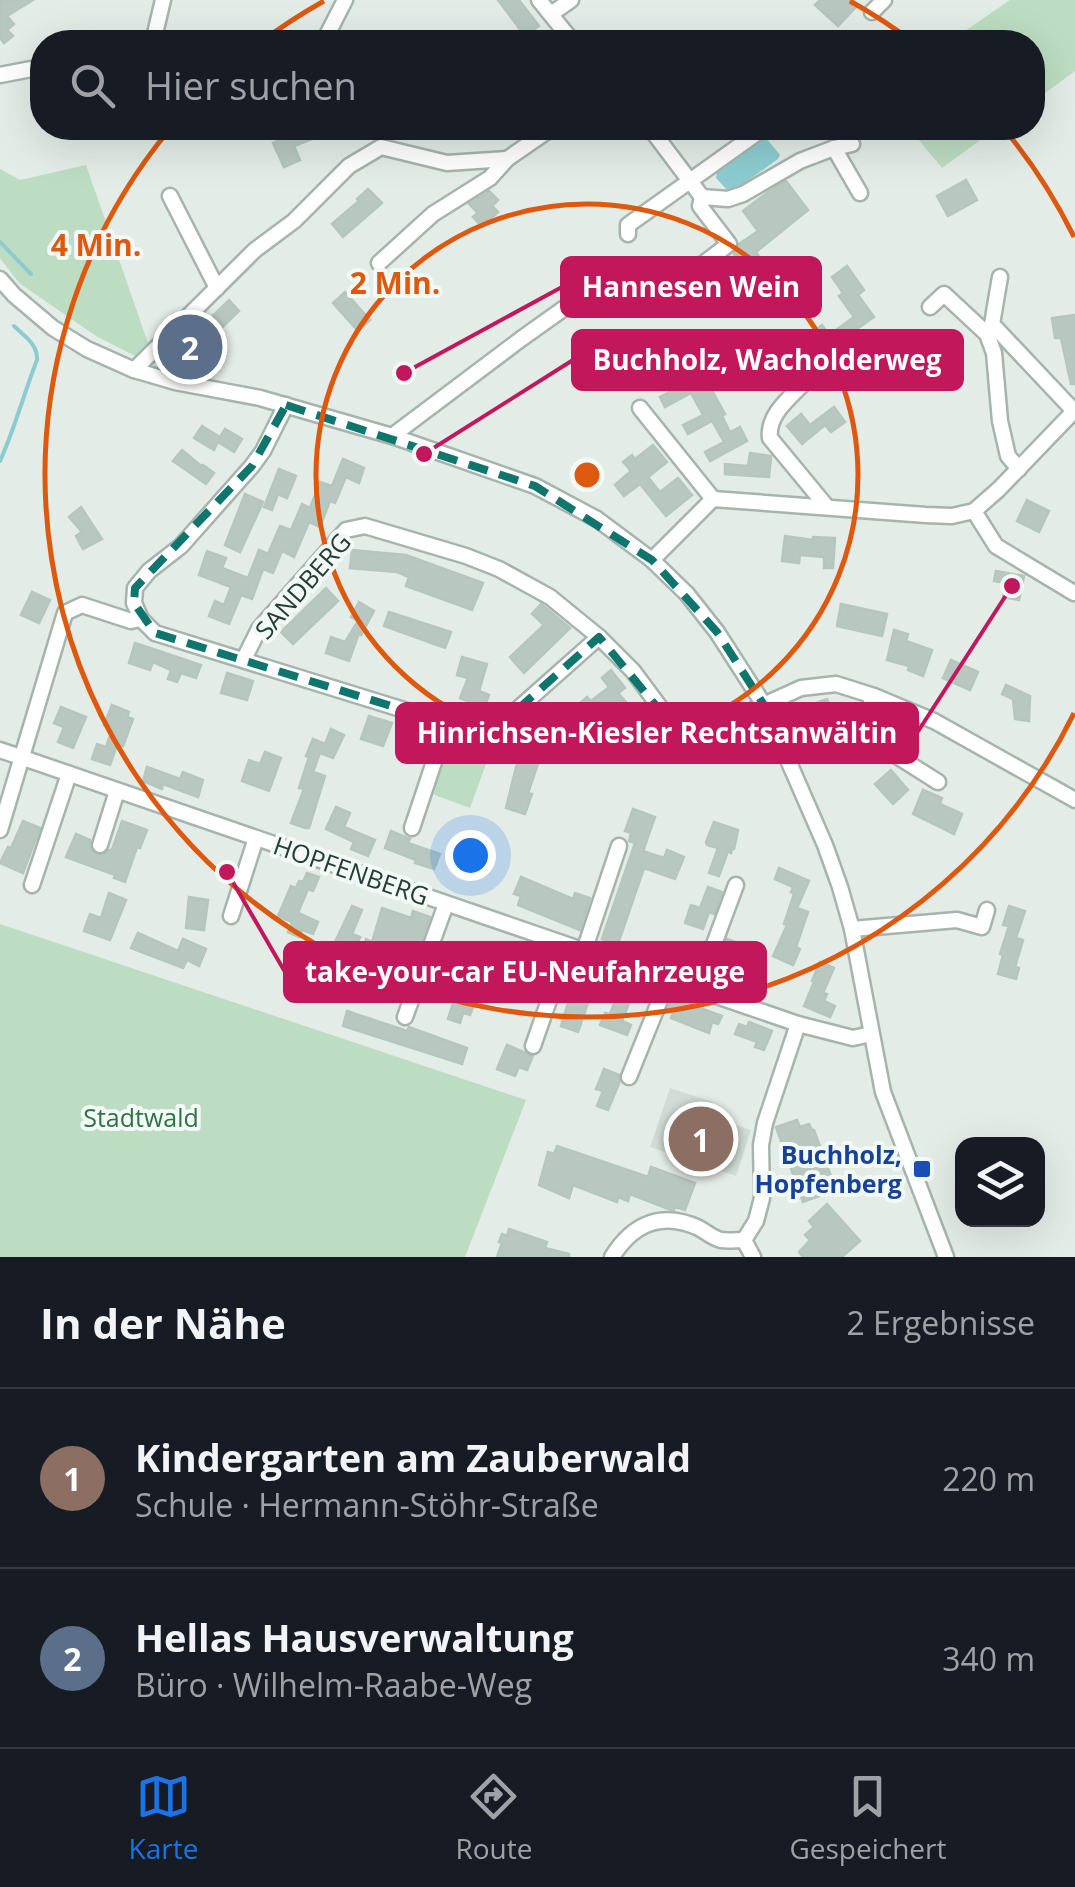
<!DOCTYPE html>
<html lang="de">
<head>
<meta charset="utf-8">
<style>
	:root { --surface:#171b24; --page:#242831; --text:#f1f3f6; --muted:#9ea1a6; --line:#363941; --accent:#1a73e8 }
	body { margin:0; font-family:"Open Sans",sans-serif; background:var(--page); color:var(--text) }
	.controls { position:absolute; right:30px; bottom:30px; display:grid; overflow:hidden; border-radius:20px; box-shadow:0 10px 40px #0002 }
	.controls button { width:90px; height:90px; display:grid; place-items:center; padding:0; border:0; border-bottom:2px solid var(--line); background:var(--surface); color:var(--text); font:50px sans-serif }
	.you { position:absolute; left:470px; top:855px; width:35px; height:35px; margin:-25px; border:8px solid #fff; border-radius:50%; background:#1a73e8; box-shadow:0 0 0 15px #1a73e833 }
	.badge { display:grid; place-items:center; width:65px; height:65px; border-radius:50%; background:var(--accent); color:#fff; font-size:32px; font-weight:700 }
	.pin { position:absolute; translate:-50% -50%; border:5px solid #fff; box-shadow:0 2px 10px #0006 }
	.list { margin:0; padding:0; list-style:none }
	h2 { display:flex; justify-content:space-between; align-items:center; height:130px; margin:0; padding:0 40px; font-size:42px }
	h2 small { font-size:32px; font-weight:400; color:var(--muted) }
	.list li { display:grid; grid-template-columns:65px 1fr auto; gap:30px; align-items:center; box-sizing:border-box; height:180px; padding:0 40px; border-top:2px solid var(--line) }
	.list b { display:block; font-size:38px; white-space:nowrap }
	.list p { margin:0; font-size:32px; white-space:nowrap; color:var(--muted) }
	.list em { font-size:32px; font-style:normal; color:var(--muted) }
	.icon { flex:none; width:55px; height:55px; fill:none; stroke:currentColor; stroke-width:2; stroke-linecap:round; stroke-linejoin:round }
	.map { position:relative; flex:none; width:1075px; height:1257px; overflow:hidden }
	.search { position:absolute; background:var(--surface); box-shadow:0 10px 40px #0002; left:30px; right:30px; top:30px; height:110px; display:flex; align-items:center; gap:25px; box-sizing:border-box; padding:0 35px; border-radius:40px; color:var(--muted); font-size:38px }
	.sheet { height:490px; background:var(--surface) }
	nav { display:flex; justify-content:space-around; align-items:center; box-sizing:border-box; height:140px; border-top:2px solid var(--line); background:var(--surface); font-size:28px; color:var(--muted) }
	nav a { display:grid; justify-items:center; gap:5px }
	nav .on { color:var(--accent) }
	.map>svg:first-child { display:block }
	.built { fill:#d1dcd6 }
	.green { fill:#bcddc2 }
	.water { fill:#8cccd0 }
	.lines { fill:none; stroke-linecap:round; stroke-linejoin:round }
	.stream { stroke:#8cccd0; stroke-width:4 }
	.building { fill:#b8c7c0; stroke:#b5c6be; stroke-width:2.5 }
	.minor-casing { stroke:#a6b4ae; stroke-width:19 }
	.minor { stroke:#fff; stroke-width:14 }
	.marked { fill:none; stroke:#0f766e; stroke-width:8; stroke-dasharray:20 12; stroke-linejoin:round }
	.ring { fill:none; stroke:#de580e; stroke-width:5 }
	.transit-dot { fill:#1a4fb4; stroke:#f3f9f6; stroke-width:4 }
	.labels { text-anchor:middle; stroke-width:8; stroke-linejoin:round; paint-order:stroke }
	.street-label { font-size:25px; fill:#233d34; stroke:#f3f9f6 }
	.park-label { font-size:25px; fill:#2e7443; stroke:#f3f9f6 }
	.transit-label { font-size:25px; font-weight:bold; fill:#164399; stroke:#f3f9f6; text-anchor:end }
	.centre { fill:#de580e; stroke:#f3f9f6; stroke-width:5 }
	.ring-label { font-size:30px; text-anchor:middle; font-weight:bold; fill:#de580e; stroke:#f3f9f6; stroke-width:8; stroke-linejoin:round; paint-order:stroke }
	.leader { fill:none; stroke:#c2185b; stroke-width:4 }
	.callout-dot { fill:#c2185b; stroke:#f3f9f6; stroke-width:4 }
	.callout { fill:#c2185b; stroke:#c2185b; stroke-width:4 }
	.callout-label { font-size:28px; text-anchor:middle; font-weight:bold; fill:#fff }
</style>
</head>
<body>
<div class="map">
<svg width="1075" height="1257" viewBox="0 0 1075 1257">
	<rect width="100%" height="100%" fill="#e3ece7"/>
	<polygon class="built" points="670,1088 713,1102 708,1116 751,1130 736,1176 650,1147"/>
	<g class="green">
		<polygon points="1010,0 1075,0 1075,71 1033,102 1032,42 949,42"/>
		<polygon points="912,128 997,128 942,168 914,134"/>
		<polygon points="86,165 148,343 135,356 96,336 19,283 0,258 0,169 20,180"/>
		<polygon points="447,723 492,732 492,748 470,808 424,791"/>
		<polygon points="0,924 526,1100 465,1257 0,1257"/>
	</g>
	<polygon class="water" points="766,138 780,155 778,159 733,191 728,191 716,178 717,173"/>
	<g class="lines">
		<g class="stream">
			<polyline points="0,242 31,274"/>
			<path d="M0,461C15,428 24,393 37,360C38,344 24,336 14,326"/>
		</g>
	</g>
	<g class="building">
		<polygon points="0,0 33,0 7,16 14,24 7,30 13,36 4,43 0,38"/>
		<polygon points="498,0 519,0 539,26 525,36"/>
		<polygon points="820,0 849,0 856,7 838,26 815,5"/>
		<polygon points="301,128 313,128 317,137 294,146 300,160 284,167 273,143 302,130"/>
		<polygon points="966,180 977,200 948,216 937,196"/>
		<polygon points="786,181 808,210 756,252 762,261 746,272 734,254 739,244 758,231 743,211 768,192"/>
		<polygon points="368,189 382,203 343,237 332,224 359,201 357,199"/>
		<polygon points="489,191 498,200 492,206 498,212 482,227 473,217 478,213 469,204"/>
		<polygon points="847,266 864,290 858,295 874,317 848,335 851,339 830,355 813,332 822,325 829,335 854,317 839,296 843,293 832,277"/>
		<polygon points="345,292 370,320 358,331 333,303"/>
		<polygon points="229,300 239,311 212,337 216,341 201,356 186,342"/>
		<polygon points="1075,315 1075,384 1071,384 1061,338 1055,338 1052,318"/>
		<polygon points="684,361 690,372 699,367 725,414 722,416 730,432 740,427 747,441 710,461 705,452 724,442 712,421 688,434 683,425 703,415 691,393 665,407 660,397 685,384 675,366"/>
		<polygon points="834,407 845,422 831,432 825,425 802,444 787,426 801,414 810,425"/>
		<polygon points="202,426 220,437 225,429 242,439 234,452 218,442 214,450 194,438"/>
		<polygon points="653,445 667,462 648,477 660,492 678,478 692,495 666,516 640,484 624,496 615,485 631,471 623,462 632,455 635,459"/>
		<polygon points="182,450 201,466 203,465 214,473 206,484 173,461"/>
		<polygon points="750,453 771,456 769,477 725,474 725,464 748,466"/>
		<polygon points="343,459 364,468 359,483 346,477 335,503 330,501 320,527 309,522 294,557 282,551 273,573 263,569 252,599 241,595 229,624 209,616 215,601 224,605 231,587 199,575 207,551 226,558 222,568 248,578 259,550 268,554 280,526 291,530 302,504 310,508 320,482 332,486"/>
		<polygon points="279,469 296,476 287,498 278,494 272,510 264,507"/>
		<polygon points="245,494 263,502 240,552 225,545"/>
		<polygon points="1027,500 1049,511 1039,532 1017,521"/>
		<polygon points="81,507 102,539 83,549 76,536 82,532 69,517"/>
		<polygon points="785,536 813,540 813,537 835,538 833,568 824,568 824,557 800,555 799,563 782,561"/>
		<polygon points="352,550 406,555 483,583 472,610 406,586 409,577 397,572 350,568"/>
		<polygon points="996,571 1024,576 1019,600 1003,597 1006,583 994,581"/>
		<polygon points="326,588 338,601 293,644 281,632"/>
		<polygon points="32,592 50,600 39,623 21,615"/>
		<polygon points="359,602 374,611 361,635 359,633 349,661 326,653 331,637 345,642 358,621 351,617"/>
		<polygon points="541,604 570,628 524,673 510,657 544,625 532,614"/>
		<polygon points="841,604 887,614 882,636 837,626"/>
		<polygon points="389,612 451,632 445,648 384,626"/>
		<polygon points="894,630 908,634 906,641 932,650 923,676 908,670 909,666 887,660"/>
		<polygon points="135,643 201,665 196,678 181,673 177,682 168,679 171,670 153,662 150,670 129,663"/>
		<polygon points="462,657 487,664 479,691 489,695 484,708 460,698 468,678 457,675"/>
		<polygon points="951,660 978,672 970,690 943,678"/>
		<polygon points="611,670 625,688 618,693 626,702 617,709 616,707 589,731 571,711 587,697 591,701 609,687 602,678"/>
		<polygon points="227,673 253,681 247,700 221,693"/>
		<polygon points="1006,685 1030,696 1029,721 1015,719 1013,699 1002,694"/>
		<polygon points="827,699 840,735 823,741 810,705"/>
		<polygon points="112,705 129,712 127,717 133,719 123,746 117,745 110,765 92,759 97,744 106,747 113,727 104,725"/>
		<polygon points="61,707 86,717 73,748 58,742 64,727 54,723"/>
		<polygon points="369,716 392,723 383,746 361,739"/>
		<polygon points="331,729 344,735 333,758 320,753 313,772 325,776 309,828 305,828 291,823 304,789 299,788 309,757 306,756 313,739 325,744"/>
		<polygon points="520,751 540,758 528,793 532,794 525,814 506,808"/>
		<polygon points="265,752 281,758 269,791 242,781 249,760 260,764"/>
		<polygon points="147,767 180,779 183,772 203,780 198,797 163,784 162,789 143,781"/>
		<polygon points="891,770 908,790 893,804 875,784"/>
		<polygon points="923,790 942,798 940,804 962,814 954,834 913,814"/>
		<polygon points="336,807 350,813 344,827 375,840 368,856 351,849 354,842 326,829"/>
		<polygon points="633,809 655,817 643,851 664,858 667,850 684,857 675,879 644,868 618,944 602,939 635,843 629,841 631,833 625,831"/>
		<polygon points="23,821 40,828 23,873 0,863 8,847 11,848"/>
		<polygon points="122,821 147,830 140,848 137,847 125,882 114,878 115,875 66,857 76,834 90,840 90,848 96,855 103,855 109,850 112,850"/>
		<polygon points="714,822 738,830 734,849 732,849 731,853 728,851 719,876 709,873 718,848 707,845 706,842"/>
		<polygon points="391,831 410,839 408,843 440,854 434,869 415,863 416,860 385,848"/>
		<polygon points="779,868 809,881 797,908 808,912 796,947 800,949 793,965 773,956 787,925 784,924 794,894 791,892 793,887 775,879"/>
		<polygon points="307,873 319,877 313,891 308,889 298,913 318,922 313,934 302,930 299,937 288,932 292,922 278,916 291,886 296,888 299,881 303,882"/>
		<polygon points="521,877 573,899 575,893 590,898 580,930 518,905 521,896 514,894"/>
		<polygon points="708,887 722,892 714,914 709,912 703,929 685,923 691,905 700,908"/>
		<polygon points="109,893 126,900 110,940 84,931 90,914 101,918"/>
		<polygon points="189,897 208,900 204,930 186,928"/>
		<polygon points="352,906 362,910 352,934 360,937 355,950 335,942"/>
		<polygon points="1009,906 1025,911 1016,938 1023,940 1015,967 1019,968 1016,979 998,974 1003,955 1000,954 1009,926 1003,925"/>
		<polygon points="382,908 411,918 413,911 430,917 407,981 383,973 380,981 360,974 367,954 363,953 366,939 372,942"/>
		<polygon points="138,933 178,951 183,939 206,949 199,966 187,960 183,968 131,948"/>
		<polygon points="727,939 738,943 734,955 744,958 738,975 717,968"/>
		<polygon points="820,962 834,968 823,993 827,994 824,1001 835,1006 830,1017 804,1006 814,982 812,981"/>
		<polygon points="465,965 486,973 470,1015 463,1013 460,1023 448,1019"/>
		<polygon points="582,965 599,971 578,1032 561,1026 573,987"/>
		<polygon points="620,988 633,993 622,1021 631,1025 627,1035 600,1025 605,1013 610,1014"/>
		<polygon points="674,993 693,1001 692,1005 722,1016 718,1024 712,1022 709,1033 671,1018 674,1011 668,1008"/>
		<polygon points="347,1011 407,1031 409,1027 467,1048 462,1064 343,1026"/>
		<polygon points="749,1022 772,1031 764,1050 755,1047 757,1042 735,1034 739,1024 747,1027"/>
		<polygon points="507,1045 533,1056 527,1070 519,1067 515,1076 497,1069"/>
		<polygon points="604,1069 619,1075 620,1081 608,1110 597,1106 603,1091 596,1089"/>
		<polygon points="690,1117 733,1131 728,1144 722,1142 718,1154 681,1142"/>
		<polygon points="797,1120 800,1127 809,1124 812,1130 814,1130 836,1190 803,1202 776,1127"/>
		<polygon points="557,1146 648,1177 651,1167 695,1183 685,1210 675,1207 674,1210 671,1210 630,1194 628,1201 618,1197 617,1202 573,1185 569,1198 539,1185 548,1152 554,1154"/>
		<polygon points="827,1204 860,1241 842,1257 803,1257 799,1252 810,1240 805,1235 814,1227 809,1221"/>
		<polygon points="509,1229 547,1242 545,1248 569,1254 569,1257 497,1257 502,1243 499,1242 502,1234 507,1236"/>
	</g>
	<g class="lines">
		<g class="minor-casing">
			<g id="minor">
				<polyline points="539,0 573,42"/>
				<polyline points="872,12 884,0"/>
				<polyline points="551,14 571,0"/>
				<polyline points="153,42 163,0"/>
				<polyline points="317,42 326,37 345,0"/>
				<polyline points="0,75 42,67"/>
				<polyline points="650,128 702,197 728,199 743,194 800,161 834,148 852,144"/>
				<polyline points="834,148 860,193"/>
				<polyline points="170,196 217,288"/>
				<polyline points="628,234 628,225 760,131 774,128"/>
				<polyline points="379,263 433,214 490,178 507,159"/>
				<polyline points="699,267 729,244 700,206 702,197"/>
				<polyline points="1000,277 992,324 1074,411"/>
				<polyline points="0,279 14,295 53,328 87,349 134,370 175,382 260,398 392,436 535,486 597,519 652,560 687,594 717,632 764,705 825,845 840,887 852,929 883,1092 946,1257"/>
				<polyline points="930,307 944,294 987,334 994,353 1000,421 1008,456 1019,469"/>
				<path d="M795,365L806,381C791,397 767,414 770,438L827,507"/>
				<polyline points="134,370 255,250 294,221 349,166 381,147 447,163 507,159 552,128"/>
				<polyline points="286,405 263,451 252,466 181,546 149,571 135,588 134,603 141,619 155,633 472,731 492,732 599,637"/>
				<polyline points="640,408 713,499"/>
				<polyline points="392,436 521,339 622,267"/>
				<polyline points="974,511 996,546 1074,593"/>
				<polyline points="652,560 713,499 926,515 952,516 974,511 999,489 1075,410"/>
				<polyline points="244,659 259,629 346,530 365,526 466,556 499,569 550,597 599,637 633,671 682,737 699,742 755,709 801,688 836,684 874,696 934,721 1075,800"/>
				<path d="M874,696C868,711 860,724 870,739L938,782"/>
				<polyline points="0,750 798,1024 853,1038 871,1034"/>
				<polyline points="412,828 447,723"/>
				<polyline points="0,830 65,613 82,605 131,621 141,619"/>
				<polyline points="100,845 117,791"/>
				<polyline points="32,885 69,774"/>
				<polyline points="231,916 256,838"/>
				<polyline points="852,929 957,920 982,927 987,910"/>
				<polyline points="584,951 619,846"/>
				<polyline points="697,990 736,885"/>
				<polyline points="405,1017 446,904"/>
				<polyline points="533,1046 568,946"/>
				<polyline points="629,1077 668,980"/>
				<path d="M612,1257C633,1223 662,1211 699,1228C706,1232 713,1238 721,1240C728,1241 737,1240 744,1240"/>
				<polyline points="753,1257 744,1240 756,1221 762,1198 761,1145 765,1123 798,1024"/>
			</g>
		</g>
		<use href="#minor" class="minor"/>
	</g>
	<path class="marked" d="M286,405L535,486L652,560L717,632L764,705L699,742L682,737L599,637L492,732L472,731L155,633L134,603L135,588L252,466Z"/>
	<g class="ring">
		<circle cx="587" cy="475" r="271"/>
		<path d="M1074 713A542 542 0 1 1 169 130M261 42A542 542 0 0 1 324 1M850 1A542 542 0 0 1 913 42M1005 130A542 542 0 0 1 1074 237"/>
	</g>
	<rect class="transit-dot" x="912" y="1159" width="20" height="20" rx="5"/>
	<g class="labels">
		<g class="street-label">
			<text transform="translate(303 586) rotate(-49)" y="9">SANDBERG</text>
			<text transform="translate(351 871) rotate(19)" y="9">HOPFENBERG</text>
		</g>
		<g class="park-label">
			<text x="141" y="1127">Stadtwald</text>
		</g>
		<g class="transit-label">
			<text x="902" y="1164">Buchholz,<tspan x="902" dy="29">Hopfenberg</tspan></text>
		</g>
	</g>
	<circle cx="587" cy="475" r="15" class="centre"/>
	<g class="ring-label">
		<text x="96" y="256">4 Min.</text>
		<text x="395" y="294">2 Min.</text>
	</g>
	<path class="leader" d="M404 373L562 287M424 454L573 360M1012 586L917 733M227 872L285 972"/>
	<g class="callout-dot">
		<circle cx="404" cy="373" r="10"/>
		<circle cx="424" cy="454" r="10"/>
		<circle cx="1012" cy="586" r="10"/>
		<circle cx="227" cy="872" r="10"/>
	</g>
	<g class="callout">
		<rect x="562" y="258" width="258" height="58" rx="10"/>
		<rect x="573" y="331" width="389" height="58" rx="10"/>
		<rect x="397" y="704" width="520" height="58" rx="10"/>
		<rect x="285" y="943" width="480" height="58" rx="10"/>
	</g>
	<g class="callout-label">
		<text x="691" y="297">Hannesen Wein</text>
		<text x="767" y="370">Buchholz, Wacholderweg</text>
		<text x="657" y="743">Hinrichsen-Kiesler Rechtsanwältin</text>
		<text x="525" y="982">take-your-car EU-Neufahrzeuge</text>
	</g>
</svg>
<div class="controls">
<button><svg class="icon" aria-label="layers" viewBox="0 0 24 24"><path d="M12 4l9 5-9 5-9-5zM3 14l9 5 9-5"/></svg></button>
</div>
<div class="you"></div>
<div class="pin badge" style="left:701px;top:1139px;background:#8d6e63">1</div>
<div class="pin badge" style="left:190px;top:347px;background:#5c6f8a">2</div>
<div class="search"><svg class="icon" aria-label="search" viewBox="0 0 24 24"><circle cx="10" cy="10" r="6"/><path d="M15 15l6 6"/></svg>Hier suchen</div>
</div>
<section class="sheet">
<h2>In der Nähe<small>2 Ergebnisse</small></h2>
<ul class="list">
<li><span class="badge" style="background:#8d6e63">1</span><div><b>Kindergarten am Zauberwald</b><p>Schule · Hermann-Stöhr-Straße</p></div><em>220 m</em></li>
<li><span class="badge" style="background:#5c6f8a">2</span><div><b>Hellas Hausverwaltung</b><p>Büro · Wilhelm-Raabe-Weg</p></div><em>340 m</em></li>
</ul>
</section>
<nav>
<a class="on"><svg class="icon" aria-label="map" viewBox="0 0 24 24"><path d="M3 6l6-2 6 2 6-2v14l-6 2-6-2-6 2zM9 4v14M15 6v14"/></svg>Karte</a>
<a><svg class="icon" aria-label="directions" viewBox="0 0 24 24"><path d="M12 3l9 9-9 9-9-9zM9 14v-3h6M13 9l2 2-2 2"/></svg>Route</a>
<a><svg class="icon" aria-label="saved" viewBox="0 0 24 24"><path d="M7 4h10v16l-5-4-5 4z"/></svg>Gespeichert</a>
</nav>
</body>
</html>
